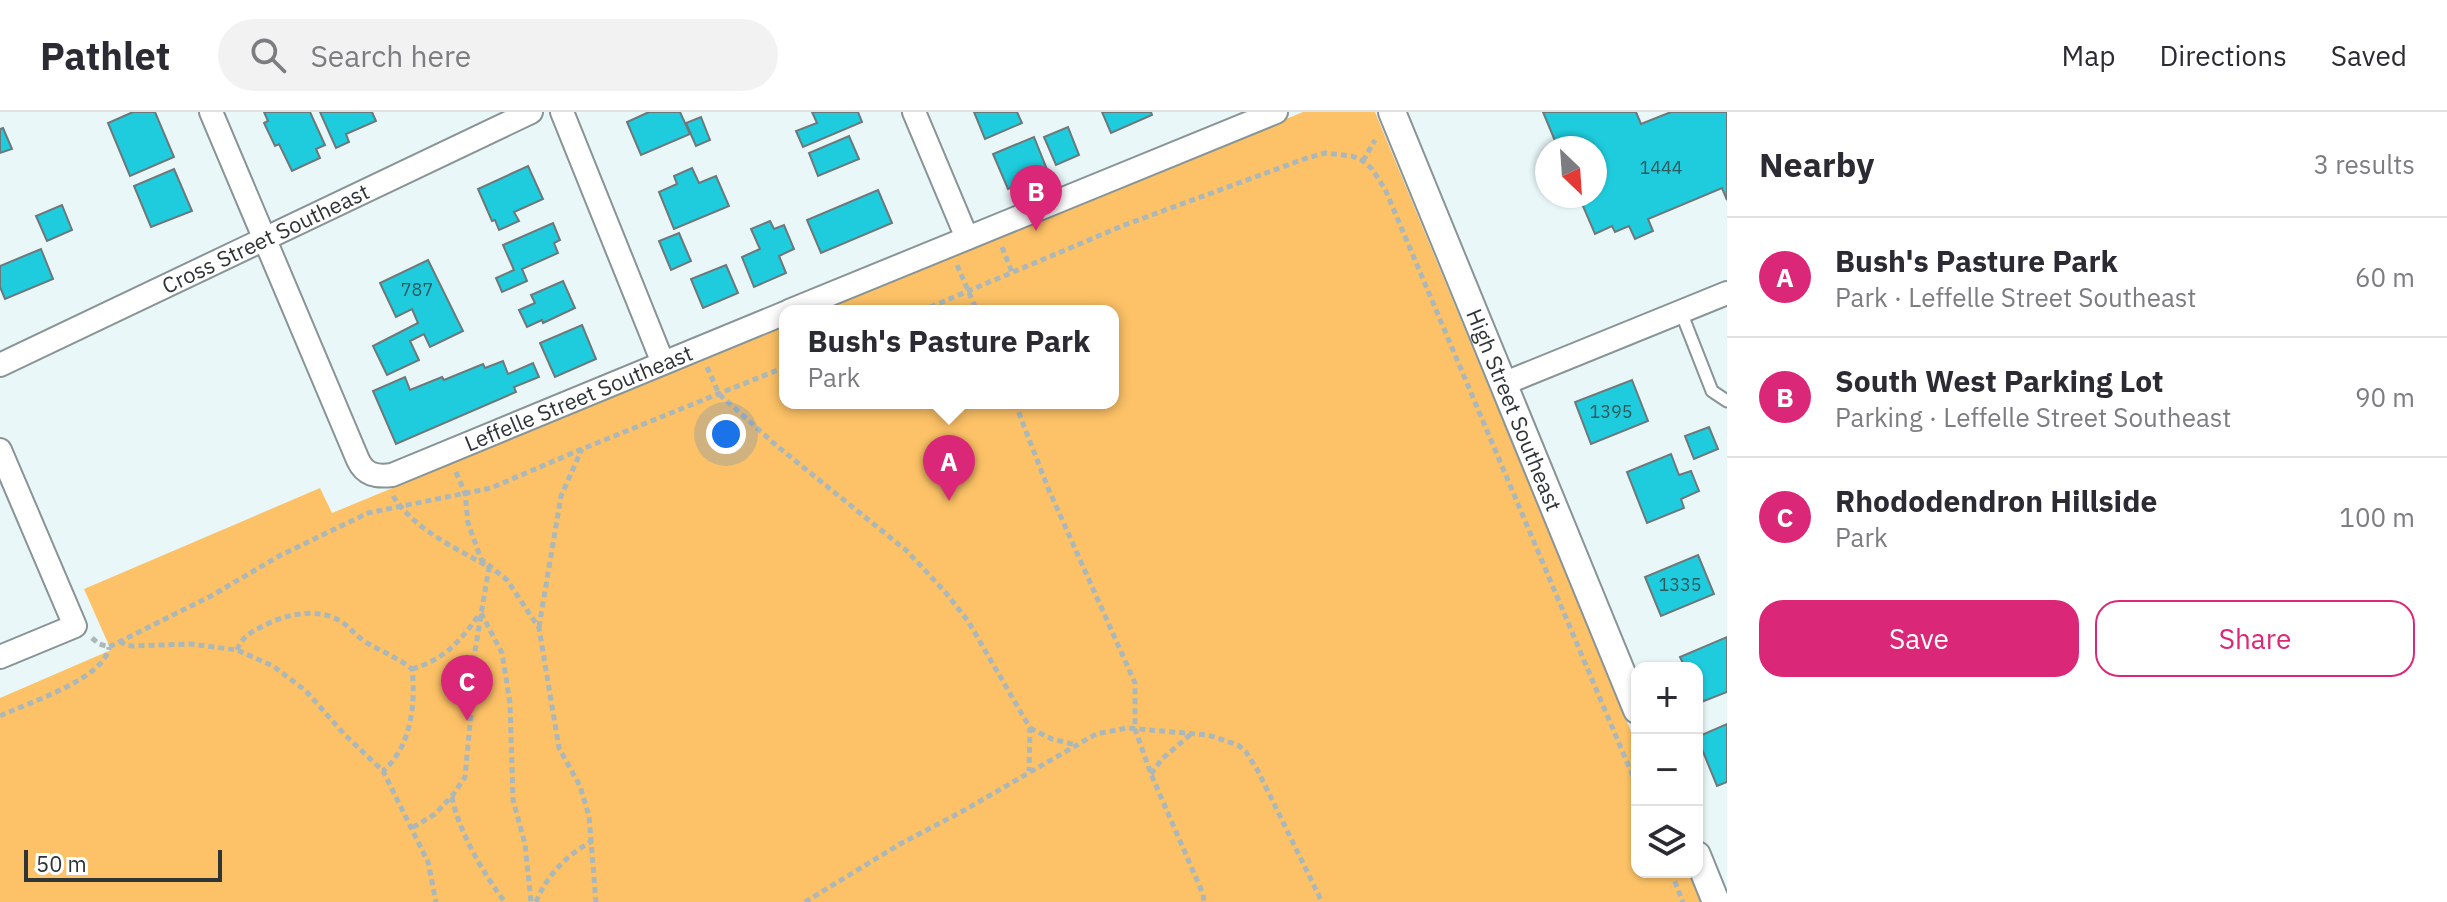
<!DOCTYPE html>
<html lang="en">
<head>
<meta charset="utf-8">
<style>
	:root { --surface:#fff; --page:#f2f2f3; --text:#2b2b33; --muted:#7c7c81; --line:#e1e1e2; --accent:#db2777 }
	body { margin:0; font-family:"IBM Plex Sans",sans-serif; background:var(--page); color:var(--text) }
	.controls { position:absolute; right:24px; bottom:24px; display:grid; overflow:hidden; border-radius:16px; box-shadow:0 2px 6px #0004 }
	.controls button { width:72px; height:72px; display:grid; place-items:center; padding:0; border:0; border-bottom:2px solid var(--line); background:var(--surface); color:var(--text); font:40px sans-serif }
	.compass { position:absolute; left:1535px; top:24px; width:72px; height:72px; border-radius:50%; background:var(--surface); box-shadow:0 2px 6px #0004; rotate:155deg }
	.scale { position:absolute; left:24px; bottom:20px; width:198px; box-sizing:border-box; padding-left:8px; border:4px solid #2f3435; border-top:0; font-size:22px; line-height:28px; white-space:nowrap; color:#2f3435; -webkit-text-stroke:6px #fff; paint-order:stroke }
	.you { position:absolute; left:726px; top:322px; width:28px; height:28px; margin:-20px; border:6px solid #fff; border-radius:50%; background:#1a73e8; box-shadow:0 0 0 12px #1a73e833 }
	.badge { display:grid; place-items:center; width:52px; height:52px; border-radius:50%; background:var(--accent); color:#fff; font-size:26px; font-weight:700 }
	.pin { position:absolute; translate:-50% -66px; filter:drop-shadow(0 2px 4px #0008) }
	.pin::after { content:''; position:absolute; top:42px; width:28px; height:24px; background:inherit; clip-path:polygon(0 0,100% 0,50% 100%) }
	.popup { position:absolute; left:779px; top:193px; width:340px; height:104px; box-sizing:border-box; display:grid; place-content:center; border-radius:16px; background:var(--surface); filter:drop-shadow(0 2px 6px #0005); font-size:26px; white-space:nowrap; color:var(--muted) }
	.popup b { font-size:30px; color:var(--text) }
	.popup::after { content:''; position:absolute; left:50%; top:100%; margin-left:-16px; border:16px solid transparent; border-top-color:var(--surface) }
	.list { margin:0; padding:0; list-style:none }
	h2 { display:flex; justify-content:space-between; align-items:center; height:104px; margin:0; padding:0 32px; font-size:34px }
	h2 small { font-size:26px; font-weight:400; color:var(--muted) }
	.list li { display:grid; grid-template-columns:52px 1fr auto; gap:24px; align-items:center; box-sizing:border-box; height:120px; padding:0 32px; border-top:2px solid var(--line) }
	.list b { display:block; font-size:30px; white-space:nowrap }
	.list p { margin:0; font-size:26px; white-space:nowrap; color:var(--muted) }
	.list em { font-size:26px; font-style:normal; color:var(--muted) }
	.actions { display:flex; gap:16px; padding:24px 32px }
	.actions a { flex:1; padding:18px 0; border:2px solid var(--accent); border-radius:24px; text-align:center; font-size:28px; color:var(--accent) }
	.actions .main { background:var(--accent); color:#fff }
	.icon { flex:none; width:44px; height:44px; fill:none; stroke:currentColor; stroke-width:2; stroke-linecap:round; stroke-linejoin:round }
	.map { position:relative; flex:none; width:1727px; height:790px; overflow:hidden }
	header { display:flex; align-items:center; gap:48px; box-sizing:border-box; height:112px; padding:0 40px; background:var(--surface); border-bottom:2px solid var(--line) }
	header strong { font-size:38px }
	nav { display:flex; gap:44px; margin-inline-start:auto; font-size:28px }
	.search { width:560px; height:72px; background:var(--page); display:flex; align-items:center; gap:20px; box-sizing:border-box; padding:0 28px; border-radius:44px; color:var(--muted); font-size:30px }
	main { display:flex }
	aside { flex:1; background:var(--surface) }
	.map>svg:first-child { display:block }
	.green { fill:#fdc267 }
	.building { fill:#1fccdd; stroke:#6d787a; stroke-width:2 }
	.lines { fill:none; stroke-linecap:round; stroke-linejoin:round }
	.service-casing { stroke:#889495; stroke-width:15 }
	.minor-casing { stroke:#889495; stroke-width:26 }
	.tertiary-casing { stroke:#889495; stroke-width:30 }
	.path { stroke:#acb7b8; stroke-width:5; stroke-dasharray:6 4; stroke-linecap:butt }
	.service { stroke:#fff; stroke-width:11 }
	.minor { stroke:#fff; stroke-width:22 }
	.tertiary { stroke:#fff; stroke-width:26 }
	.labels { text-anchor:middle; stroke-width:6; stroke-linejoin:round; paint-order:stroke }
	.number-label { font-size:18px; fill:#2b5a5f }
	.street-label { font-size:22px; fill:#2f3435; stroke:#fff }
</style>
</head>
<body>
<header>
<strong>Pathlet</strong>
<div class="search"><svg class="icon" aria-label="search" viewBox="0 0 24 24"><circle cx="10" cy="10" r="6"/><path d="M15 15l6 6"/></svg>Search here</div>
<nav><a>Map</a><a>Directions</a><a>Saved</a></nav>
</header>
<main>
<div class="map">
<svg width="1727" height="790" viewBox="0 0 1727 790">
	<rect width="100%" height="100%" fill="#e9f7f8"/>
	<polygon class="green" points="1303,0 1375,0 1637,634 1637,760 1689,760 1701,790 0,790 0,586 111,538 84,477 320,376 332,401 785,214 785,291 1113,291 1113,199 821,199"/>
	<g class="building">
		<polygon points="133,0 155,0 174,45 130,64 108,11"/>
		<polygon points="264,0 310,0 325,33 316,37 320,46 292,59 279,32 275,34 264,11 268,9"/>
		<polygon points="320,0 372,0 376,9 346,22 349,30 336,36"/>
		<polygon points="649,0 680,0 690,22 641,43 627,10"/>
		<polygon points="812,0 858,0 862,10 803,35 796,19 817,11"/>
		<polygon points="974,0 1017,0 1022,11 985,27"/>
		<polygon points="1102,0 1151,0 1152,3 1111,21"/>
		<polygon points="1543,0 1636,0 1641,12 1671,0 1727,0 1727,88 1722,76 1648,107 1653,119 1635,127 1629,114 1615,120 1612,114 1595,122 1579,85 1595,84 1595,36 1558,36"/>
		<polygon points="701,5 710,28 696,34 686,11"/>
		<polygon points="1068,15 1079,43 1056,53 1044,25"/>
		<polygon points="3,16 12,37 0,41 0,17"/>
		<polygon points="849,24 859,47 818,64 809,41"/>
		<polygon points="1034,25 1048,60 1008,77 993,42"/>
		<polygon points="528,54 543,87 514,100 519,109 499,118 495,108 492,109 478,77"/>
		<polygon points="692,56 699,71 716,64 729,94 674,117 659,80 677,72 674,64"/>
		<polygon points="174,57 192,99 151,115 134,74"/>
		<polygon points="878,78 892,111 821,141 807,108"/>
		<polygon points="62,93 72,118 47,129 36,104"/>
		<polygon points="770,109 774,117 784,113 794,137 779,144 786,161 754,175 742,145 760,137 751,117"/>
		<polygon points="553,111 560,128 554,131 558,141 522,157 527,169 502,180 496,166 514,158 503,133"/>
		<polygon points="679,121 691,149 671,158 659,129"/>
		<polygon points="41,137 53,167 5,187 0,175 0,154"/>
		<polygon points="428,148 463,219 430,235 424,222 410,229 419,248 387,263 373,234 418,211 412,197 396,205 380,171"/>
		<polygon points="726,153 738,181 703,196 691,167"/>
		<polygon points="563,169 575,196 543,211 542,208 527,215 519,198 535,191 531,183"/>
		<polygon points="582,213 596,247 555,265 540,231"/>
		<polygon points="503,249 508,262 533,251 539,265 514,275 516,280 396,332 373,279 405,265 410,278 442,265 444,268 483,252 485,256"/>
		<polygon points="1632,268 1648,309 1591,332 1575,290"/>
		<polygon points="1709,315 1718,337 1694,347 1685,324"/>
		<polygon points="1671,342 1679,363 1691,359 1699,379 1681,387 1684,396 1647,411 1627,360"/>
		<polygon points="1698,443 1714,482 1661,504 1645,465"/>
		<polygon points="1727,525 1727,580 1699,591 1697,586 1697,556 1685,556 1680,545"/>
		<polygon points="1727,612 1727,670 1717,674 1697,625"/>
	</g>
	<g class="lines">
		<g class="service-casing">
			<polyline id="service" points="1681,200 1712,279 1727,289"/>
		</g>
		<g class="minor-casing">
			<g id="minor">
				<path id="s1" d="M211,0L358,348C365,363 376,365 392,363L785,201"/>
				<polyline points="562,0 663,251"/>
				<polyline points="914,0 967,126"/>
				<polyline points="789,199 1276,0"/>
				<path id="s2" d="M0,253L531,0"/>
				<polyline points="1503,272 1727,181"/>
				<polyline points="0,338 75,514 0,545"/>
			</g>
		</g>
		<g class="tertiary-casing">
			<g id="tertiary">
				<path id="s3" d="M1392,0L1637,598"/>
				<polyline points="1697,743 1716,790"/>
			</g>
		</g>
		<g class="path">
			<polyline points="1363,49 1375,28"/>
			<polyline points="1002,135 1012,160"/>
			<polyline points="957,153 977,199"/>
			<polyline points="921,199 1122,114 1304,47 1325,41 1352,44 1363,49 1372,57 1385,77 1637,674"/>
			<polyline points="707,255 719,282 777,334 907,439 946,481 968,509 1030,616 1029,659"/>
			<polyline points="1015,291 1048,376 1135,571 1135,617 1151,662 1203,782 1204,790"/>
			<polyline points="456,360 465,381 468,411 481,447 507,468 539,516 559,636 580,674 589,704 596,790"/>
			<path d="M393,384C416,419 454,435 489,455L474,545L473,580L465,665L452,684L435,702L412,716"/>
			<polyline points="481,501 502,541 510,591 513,688 525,732 531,790"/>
			<polyline points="539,515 561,384 582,337"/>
			<polyline points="92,526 99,532 109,535 211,484 279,444 368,401 491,376 582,337 785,255"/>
			<polyline points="120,529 125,533 133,534 190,532 237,538 273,554 306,579 344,622 383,659 428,750 436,790"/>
			<path d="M237,538C242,525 251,520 263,514C286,502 317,495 340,509C349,514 355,523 364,529C380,539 397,545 412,557C416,592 411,635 383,659"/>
			<path d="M412,557C443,548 460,530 478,504"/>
			<path d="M0,604C27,591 105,567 109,535"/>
			<polyline points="1030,616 1052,627 1076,633"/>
			<polyline points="1151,662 1162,647 1191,622"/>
			<path d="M452,685C458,718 484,763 505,790"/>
			<polyline points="1671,760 1683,790"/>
			<path d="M536,790C547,763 567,743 592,729"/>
			<polyline points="805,790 900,732 961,700 1096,622 1127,616 1208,623 1238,633 1246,640 1258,659 1322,790"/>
		</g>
		<use href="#service" class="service"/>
		<use href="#minor" class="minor"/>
		<use href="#tertiary" class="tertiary"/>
	</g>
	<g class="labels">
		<g class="number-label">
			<text x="1661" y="62">1444</text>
			<text x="417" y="184">787</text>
			<text x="1611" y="306">1395</text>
			<text x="1680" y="479">1335</text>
		</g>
		<g class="street-label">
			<text dy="8" stroke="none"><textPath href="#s2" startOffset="294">Cross Street Southeast</textPath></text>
			<text dy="8" stroke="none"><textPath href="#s1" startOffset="620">Leffelle Street Southeast</textPath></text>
			<text dy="8" stroke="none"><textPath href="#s3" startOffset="322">High Street Southeast</textPath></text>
		</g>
	</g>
</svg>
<div class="controls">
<button>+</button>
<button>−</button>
<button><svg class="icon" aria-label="layers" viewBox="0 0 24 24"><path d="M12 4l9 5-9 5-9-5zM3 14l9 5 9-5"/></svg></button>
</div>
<svg class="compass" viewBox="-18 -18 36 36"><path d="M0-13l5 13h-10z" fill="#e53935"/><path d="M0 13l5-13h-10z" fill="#7c7c81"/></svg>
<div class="scale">50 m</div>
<div class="you"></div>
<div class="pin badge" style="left:949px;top:389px">A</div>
<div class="popup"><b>Bush's Pasture Park</b>Park</div>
<div class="pin badge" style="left:1036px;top:119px">B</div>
<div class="pin badge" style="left:467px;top:609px">C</div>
</div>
<aside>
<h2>Nearby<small>3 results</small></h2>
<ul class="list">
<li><span class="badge">A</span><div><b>Bush's Pasture Park</b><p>Park · Leffelle Street Southeast</p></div><em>60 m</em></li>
<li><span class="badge">B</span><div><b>South West Parking Lot</b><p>Parking · Leffelle Street Southeast</p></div><em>90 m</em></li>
<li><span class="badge">C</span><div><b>Rhododendron Hillside</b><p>Park</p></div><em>100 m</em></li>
</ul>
<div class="actions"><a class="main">Save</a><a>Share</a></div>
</aside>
</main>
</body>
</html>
